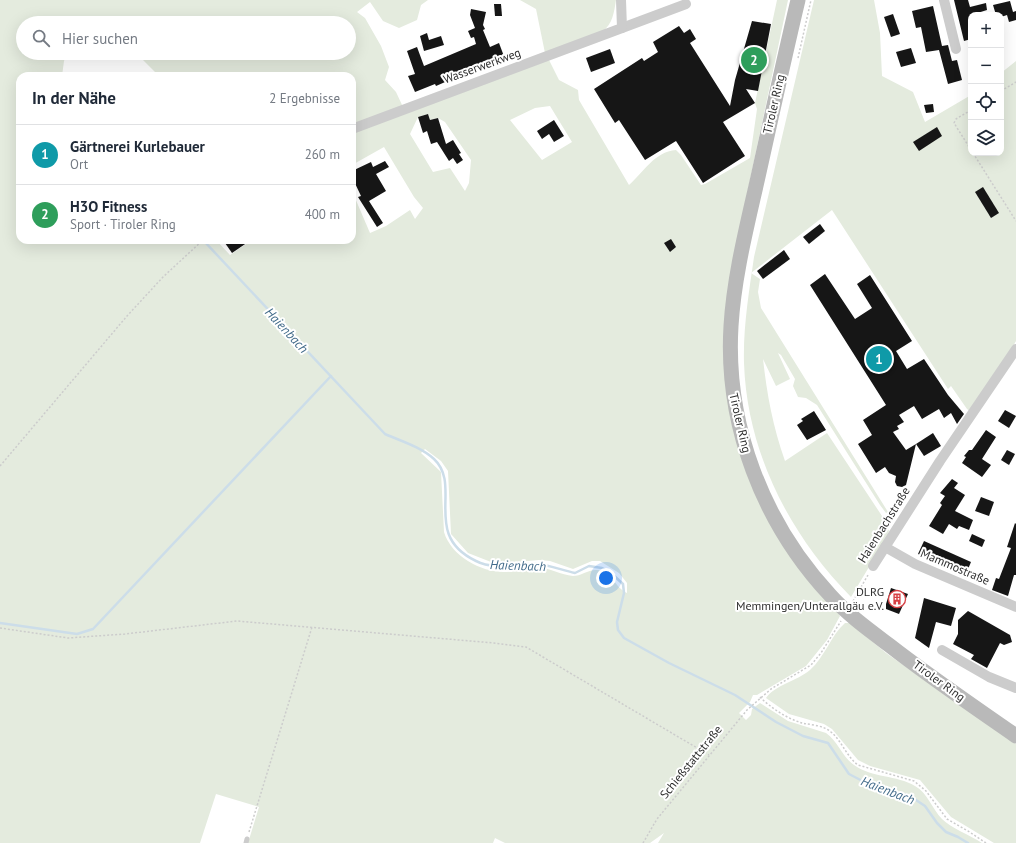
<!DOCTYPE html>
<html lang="de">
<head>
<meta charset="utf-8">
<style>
	:root { --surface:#fff; --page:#f2f2f3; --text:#1f2937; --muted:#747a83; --line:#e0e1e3; --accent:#2563eb }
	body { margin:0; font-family:"PT Sans",sans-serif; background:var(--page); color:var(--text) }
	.controls { position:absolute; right:12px; top:12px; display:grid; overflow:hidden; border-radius:8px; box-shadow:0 4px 16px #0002 }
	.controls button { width:36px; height:36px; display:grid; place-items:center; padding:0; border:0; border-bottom:1px solid var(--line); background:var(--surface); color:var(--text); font:20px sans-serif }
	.you { position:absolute; left:606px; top:578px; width:14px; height:14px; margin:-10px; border:3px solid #fff; border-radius:50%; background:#1a73e8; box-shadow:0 0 0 6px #1a73e833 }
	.badge { display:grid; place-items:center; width:26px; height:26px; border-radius:50%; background:var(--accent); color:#fff; font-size:13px; font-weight:700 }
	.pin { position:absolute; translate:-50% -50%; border:2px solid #fff; box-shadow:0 1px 4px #0006 }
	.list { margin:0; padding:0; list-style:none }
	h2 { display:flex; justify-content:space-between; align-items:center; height:52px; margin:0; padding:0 16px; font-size:17px }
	h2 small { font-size:13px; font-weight:400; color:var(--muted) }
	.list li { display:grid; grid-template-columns:26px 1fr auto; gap:12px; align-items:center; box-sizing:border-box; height:60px; padding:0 16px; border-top:1px solid var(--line) }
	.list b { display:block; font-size:15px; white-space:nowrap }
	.list p { margin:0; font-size:13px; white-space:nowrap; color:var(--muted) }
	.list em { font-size:13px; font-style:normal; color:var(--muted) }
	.icon { flex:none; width:22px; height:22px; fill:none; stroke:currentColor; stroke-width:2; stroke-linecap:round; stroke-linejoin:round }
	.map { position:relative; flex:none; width:1016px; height:843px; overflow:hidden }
	.search { position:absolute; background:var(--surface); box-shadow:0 4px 16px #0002; left:16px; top:16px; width:340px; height:44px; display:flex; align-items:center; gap:10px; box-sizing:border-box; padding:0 14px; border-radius:22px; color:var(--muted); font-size:15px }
	.panel { position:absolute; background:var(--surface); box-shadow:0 4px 16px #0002; left:16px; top:72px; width:340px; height:172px; border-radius:12px }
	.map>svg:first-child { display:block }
	.green { fill:#e4ebde; fill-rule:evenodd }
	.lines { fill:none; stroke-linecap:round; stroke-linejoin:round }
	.stream { stroke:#ccdde9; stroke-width:2.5 }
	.building { fill:#161616 }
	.path { stroke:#ccc; stroke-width:1.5; stroke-dasharray:2 2; stroke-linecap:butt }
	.service { stroke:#ccc; stroke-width:5 }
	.minor { stroke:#ccc; stroke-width:10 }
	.secondary { stroke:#b9b9b9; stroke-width:15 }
	.labels { text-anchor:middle; stroke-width:4; stroke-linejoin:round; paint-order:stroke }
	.street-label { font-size:12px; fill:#2f2f2f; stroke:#fff }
	.poi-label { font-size:12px; fill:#2f2f2f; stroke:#fff; text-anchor:end }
	.water-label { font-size:13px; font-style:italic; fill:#436c8b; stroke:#fff }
</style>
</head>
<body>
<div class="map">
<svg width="1016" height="843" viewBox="0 0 1016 843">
	<rect width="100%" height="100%" fill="#fff"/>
	<g class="green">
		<path d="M0,0H428L421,5L417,20L399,28L383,21L370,2L357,12L365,18L381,46L389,67L385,80L396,92L403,107L352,126V76H159L136,53H349V23H23V53H67L64,61L62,76H20V240H216L230,255L252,240H352V191L370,233L386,226L410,210L415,219L423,208L414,197L384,147L352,165V132L549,60L559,80L578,90L579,100L629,185C644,172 654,152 676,150L681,155L701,185L705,184L750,158L757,109L755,103L777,0H788L732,265L739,447L840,616L827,640L806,666L757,695H753L750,702L739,713L746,720L751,715L752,709L760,703L788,721L826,733C838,741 842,757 854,765C872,778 897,775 915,786C928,793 932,809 942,819C951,828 970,835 982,843H658L664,833L650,843H505L495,838L493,843H248L259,807L216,794L200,843H0ZM550,106L572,142L542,160L510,120L535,108ZM428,114L430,120L438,118L445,122L471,160L469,183L465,191L450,168L433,172L410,134L418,117ZM425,449L441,461L448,471L451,534L468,553L491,562L506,563L539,560L550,561L573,569L592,561H600L619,573L627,583V593C615,588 612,571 597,570C589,569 581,576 573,576C561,575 550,568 537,567C526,566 515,572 504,572C481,572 451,556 444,532L441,472L421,453Z"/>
		<path d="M520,0H616C614,12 613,24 602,32L545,53L536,9Z"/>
		<path d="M814,0H874L880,33L882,76L913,92L925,122L971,95V153H1001V73L1016,61V341L1003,364L971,412L967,409L951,386L948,389L832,210L751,273L760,279L758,292L761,308L888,512L886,513L880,505L817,405L806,398L798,397L793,386L795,379L781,355L778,353L790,379L776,386L763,359C767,395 773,427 785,461L827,433L882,516L889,531L884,542L851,597C789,534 747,452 744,363C743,327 749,292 754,257Z"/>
		<path d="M845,623H850L886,653L1016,744V843H994L951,817L920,780L870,766L858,760L832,729L824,724L789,714L766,698C775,685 797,681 810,670C825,657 831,635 845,623Z"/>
	</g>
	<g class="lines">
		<g class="stream">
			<path d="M203,240L385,434C401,441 421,447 434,459C463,486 421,535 476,561C496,571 515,563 536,564C550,565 561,570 575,573L589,566L602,568L610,572L623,584L624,593L617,622L618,630L624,638L669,663L735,695L776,722L803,736L828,743L849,774L872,786L910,796L925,806L937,823L946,832L958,837L968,843"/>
			<polyline points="0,623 77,634 93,629 331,376"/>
		</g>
	</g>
	<g class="building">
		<polygon points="954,0 968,0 970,7 986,3 987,10 971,15 971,39 964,41"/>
		<polygon points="1010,1 1013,12 1016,11 1016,20 1009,22 1007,15 1001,17 1001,15 996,15 993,5"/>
		<polygon points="494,4 501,4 502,16 495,16"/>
		<polygon points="933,6 942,46 948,45 952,61 957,60 962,80 948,84 939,50 926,52 921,27 916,28 912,11"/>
		<polygon points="471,9 486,12 483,25 485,29 483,30 490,47 499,43 505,59 492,64 491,62 436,86 435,84 415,92 408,76 415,74 407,51 417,47 424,66 476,44 474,37 471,38 468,31 475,28 470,15"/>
		<polygon points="893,14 900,34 891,37 884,17"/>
		<polygon points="752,21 771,24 758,91 746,89 755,103 723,122 745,156 703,183 676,141 645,160 619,120 615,123 594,89 642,58 644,61 658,52 653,42 679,26 684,33 690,29 696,39 690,43 730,106 735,80"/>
		<polygon points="427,33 429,40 441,36 444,45 424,51 420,36"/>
		<polygon points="911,48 916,63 901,67 896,52"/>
		<polygon points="610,49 615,63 591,72 586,58"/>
		<polygon points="933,104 934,112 926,113 924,105"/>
		<polygon points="428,114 430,120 438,118 446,144 453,140 461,153 459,154 463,160 457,164 453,158 449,161 437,142 431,144 427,131 423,133 418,117"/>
		<polygon points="554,120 564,136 554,142 549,134 542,139 537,131"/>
		<polygon points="937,127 942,136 919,151 913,142"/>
		<polygon points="385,161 389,167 376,174 386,191 369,201 383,223 377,227 358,197 361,196 352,177 352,171 371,162 373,167"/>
		<polygon points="983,187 999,213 991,218 975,192"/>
		<polygon points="820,224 825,231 809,244 803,237"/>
		<polygon points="671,239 676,247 670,252 664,243"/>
		<polygon points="229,240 251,240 232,253 225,243"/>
		<polygon points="784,250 790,259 763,279 757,271"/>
		<polygon points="825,274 855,319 872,308 857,284 870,275 912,341 896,351 907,369 924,359 948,395 964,414 957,424 951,413 944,418 939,409 922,419 914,406 899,415 904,422 897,426 899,429 893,432 906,450 916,444 906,485 902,487 897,486 895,482 896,476 889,473 885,467 876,473 858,444 872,435 863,420 886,405 810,285"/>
		<polygon points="1005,410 1016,416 1009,428 998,421"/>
		<polygon points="814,411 826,430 807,440 797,425 803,421 801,419"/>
		<polygon points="986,430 996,437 982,459 991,465 982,477 962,463 966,457 964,456 969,450 972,450"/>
		<polygon points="933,433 941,446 924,456 916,444"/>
		<polygon points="1007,450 1015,454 1009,465 1001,460"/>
		<polygon points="952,479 958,483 954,488 965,495 955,511 973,520 969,530 959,526 957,529 949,524 943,534 929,526 942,505 940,503 945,496 940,493"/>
		<polygon points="981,497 994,502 989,516 975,511"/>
		<polygon points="1015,523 1016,524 1016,575 1014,575 1008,596 992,590 996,578 999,579 1011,548 1007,547"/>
		<polygon points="972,534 985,540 982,547 969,541"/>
		<polygon points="924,541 971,562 966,574 918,554"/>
		<polygon points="891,588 908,594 899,614 886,609 886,604"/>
		<polygon points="924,598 956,608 951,626 936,622 929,648 915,638"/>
		<polygon points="968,611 1010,635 1012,642 1004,645 1000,643 987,668 971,659 974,655 953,644 958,634 958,620"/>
	</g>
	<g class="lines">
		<g class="path">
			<polyline points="798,58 811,0"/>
			<polyline points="1001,91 1016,82"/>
			<polyline points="971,110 956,119 954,123 971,150"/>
			<polyline points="973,153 1016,221"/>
			<polyline points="0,466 127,316 163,277 203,240"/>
			<polyline points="853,601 868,575"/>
			<polyline points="0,628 68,638 125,634 237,621 494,643 526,647 709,755"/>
			<path d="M760,697C771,708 786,718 802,723C811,725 823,725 831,732C842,741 846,756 858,765L914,781L926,791L947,819L968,831L986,843"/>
			<polyline points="249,832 312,627"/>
			<polyline points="643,843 657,819 747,710 771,689 811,665 821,653 841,621"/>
		</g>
		<polyline class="service" points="246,843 247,839"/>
		<g class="minor">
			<polyline points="944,0 956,49"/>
			<polyline points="622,28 686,4"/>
			<polyline points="352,129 622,28 621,0"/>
			<polyline points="885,547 915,564 1016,607"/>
			<polyline points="873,566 940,461 1016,349"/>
			<polyline points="942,650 989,677 1016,688"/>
		</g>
		<path class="secondary" d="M798,0C784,59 771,118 758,177C747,226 734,276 731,326C725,425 763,523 830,595C847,614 869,630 889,645C930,677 973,706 1016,736"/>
	</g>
	<defs>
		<g id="building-ring" transform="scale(0.9)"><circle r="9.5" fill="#fff" stroke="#d74044" stroke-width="1.5"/><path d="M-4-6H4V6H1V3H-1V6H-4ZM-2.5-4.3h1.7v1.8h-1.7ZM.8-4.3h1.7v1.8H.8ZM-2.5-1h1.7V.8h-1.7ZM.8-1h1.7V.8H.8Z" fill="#d74044"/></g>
	</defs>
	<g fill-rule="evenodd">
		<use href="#building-ring" x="897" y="599"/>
	</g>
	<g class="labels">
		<g class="street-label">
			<text transform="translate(482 66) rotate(-20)" y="4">Wasserwerkweg</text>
			<text transform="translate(774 104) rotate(-77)" y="4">Tiroler Ring</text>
			<text transform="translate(740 423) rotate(77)" y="4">Tiroler Ring</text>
			<text transform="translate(884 525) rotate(-58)" y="4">Haienbachstraße</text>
			<text transform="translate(955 567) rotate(23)" y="4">Mammostraße</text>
			<text transform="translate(939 681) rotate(36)" y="4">Tiroler Ring</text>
			<text transform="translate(691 762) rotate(-51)" y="4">Schießstattstraße</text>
		</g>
		<g class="poi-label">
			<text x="884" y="596">DLRG<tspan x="884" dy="14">Memmingen/Unterallgäu e.V.</tspan></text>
		</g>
		<g class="water-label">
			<text transform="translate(287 330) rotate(47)" y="5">Haienbach</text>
			<text transform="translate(518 565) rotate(2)" y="5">Haienbach</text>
			<text transform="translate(888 790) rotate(21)" y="5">Haienbach</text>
		</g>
	</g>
</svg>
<div class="controls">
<button>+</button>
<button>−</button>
<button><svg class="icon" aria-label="locate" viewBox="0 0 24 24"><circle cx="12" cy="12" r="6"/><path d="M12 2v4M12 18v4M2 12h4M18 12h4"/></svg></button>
<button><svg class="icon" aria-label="layers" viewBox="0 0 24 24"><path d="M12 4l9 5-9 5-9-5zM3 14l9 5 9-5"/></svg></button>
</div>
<div class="you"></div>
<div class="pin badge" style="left:879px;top:359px;background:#0f9aa8">1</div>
<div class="pin badge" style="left:754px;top:60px;background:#2e9e5b">2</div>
<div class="search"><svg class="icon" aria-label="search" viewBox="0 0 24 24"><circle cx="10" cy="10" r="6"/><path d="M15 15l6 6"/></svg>Hier suchen</div>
<section class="panel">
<h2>In der Nähe<small>2 Ergebnisse</small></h2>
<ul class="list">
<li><span class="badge" style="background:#0f9aa8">1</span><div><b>Gärtnerei Kurlebauer</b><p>Ort</p></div><em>260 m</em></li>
<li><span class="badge" style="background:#2e9e5b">2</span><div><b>H3O Fitness</b><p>Sport · Tiroler Ring</p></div><em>400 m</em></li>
</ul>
</section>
</div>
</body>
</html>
